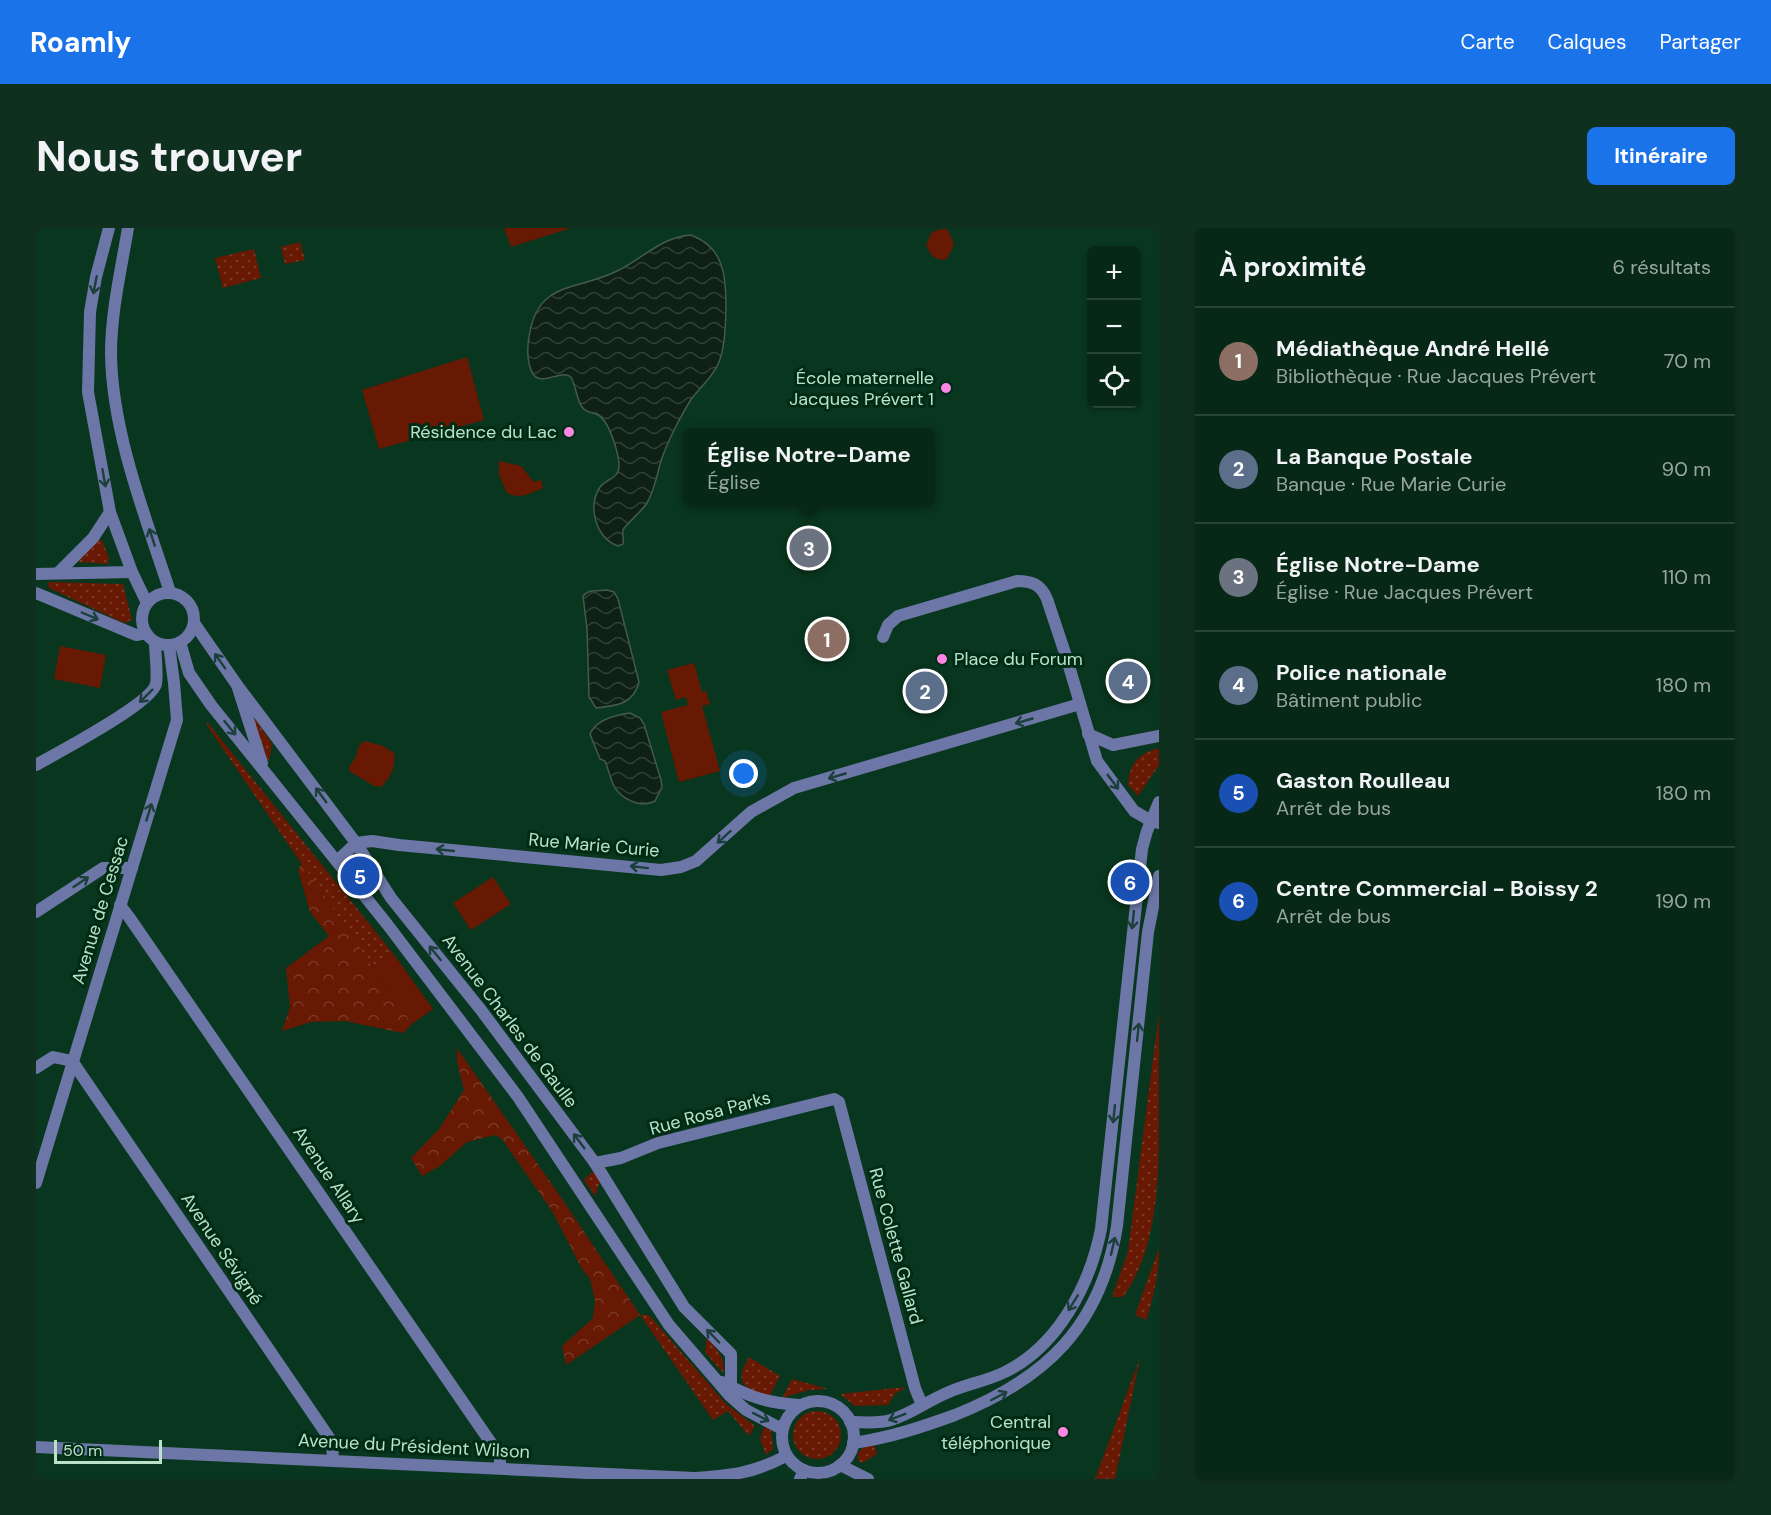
<!DOCTYPE html>
<html lang="fr">
<head>
<meta charset="utf-8">
<style>
	:root { --surface:#072816; --page:#10301f; --text:#f1f3f6; --muted:#98a6a1; --line:#284435; --accent:#1a73e8 }
	body { margin:0; font-family:"DM Sans",sans-serif; background:var(--page); color:var(--text) }
	.controls { position:absolute; right:18px; top:18px; display:grid; overflow:hidden; border-radius:9px; box-shadow:0 2px 4px #0004 }
	.controls button { width:54px; height:54px; display:grid; place-items:center; padding:0; border:0; border-bottom:2px solid var(--line); background:var(--surface); color:var(--text); font:30px sans-serif }
	.scale { position:absolute; left:18px; bottom:15px; width:108px; box-sizing:border-box; padding-left:6px; border:3px solid #bbe2c8; border-top:0; font-size:16px; line-height:21px; white-space:nowrap; color:#bbe2c8; -webkit-text-stroke:4px #002c15; paint-order:stroke }
	.you { position:absolute; left:708px; top:546px; width:21px; height:21px; margin:-15px; border:4px solid #fff; border-radius:50%; background:#1a73e8; box-shadow:0 0 0 9px #1a73e833 }
	.badge { display:grid; place-items:center; width:39px; height:39px; border-radius:50%; background:var(--accent); color:#fff; font-size:20px; font-weight:700 }
	.pin { position:absolute; translate:-50% -50%; border:3px solid #fff; box-shadow:0 2px 6px #0006 }
	.popup { position:absolute; left:647px; top:200px; width:252px; height:78px; box-sizing:border-box; display:grid; place-content:center; border-radius:9px; background:var(--surface); filter:drop-shadow(0 2px 4px #0005); font-size:20px; white-space:nowrap; color:var(--muted) }
	.popup b { font-size:22px; color:var(--text) }
	.popup::after { content:''; position:absolute; left:50%; top:100%; margin-left:-12px; border:12px solid transparent; border-top-color:var(--surface) }
	.list { margin:0; padding:0; list-style:none }
	h2 { display:flex; justify-content:space-between; align-items:center; height:78px; margin:0; padding:0 24px; font-size:26px }
	h2 small { font-size:20px; font-weight:400; color:var(--muted) }
	.list li { display:grid; grid-template-columns:39px 1fr auto; gap:18px; align-items:center; box-sizing:border-box; height:108px; padding:0 24px; border-top:2px solid var(--line) }
	.list b { display:block; font-size:22px; white-space:nowrap }
	.list p { margin:0; font-size:20px; white-space:nowrap; color:var(--muted) }
	.list em { font-size:20px; font-style:normal; color:var(--muted) }
	.icon { flex:none; width:33px; height:33px; fill:none; stroke:currentColor; stroke-width:2; stroke-linecap:round; stroke-linejoin:round }
	.map { position:relative; flex:none; width:1123px; height:1251px; overflow:hidden; border-radius:9px }
	header { display:flex; align-items:center; gap:36px; box-sizing:border-box; height:84px; padding:0 30px; background:var(--accent); color:#fff }
	header strong { font-size:28px }
	nav { display:flex; gap:33px; margin-inline-start:auto; font-size:21px }
	.intro { display:flex; align-items:center; justify-content:space-between; box-sizing:border-box; height:144px; padding:0 36px }
	h1 { margin:0; font-size:42px }
	.button { padding:15px 27px; border-radius:9px; background:var(--accent); color:#fff; font-size:21px; font-weight:700 }
	main { display:flex; gap:36px; padding:0 36px }
	aside { flex:1; background:var(--surface); border-radius:9px; box-shadow:0 2px 4px #0004 }
	.map>svg:first-child { display:block }
	.grass { fill:url(#grass-dots) }
	.forest { fill:url(#forest-crowns) }
	.park { fill:#671903 }
	.water { fill:url(#water-waves); stroke:#435b4b; stroke-width:1.5 }
	.lines { fill:none; stroke-linecap:round; stroke-linejoin:round }
	.minor { stroke:#6d77a7; stroke-width:12 }
	.tertiary { stroke:#6d77a7; stroke-width:12 }
	.oneway { stroke:#1b3f3a }
	.poi-dot { fill:#fc86e4; stroke:#002c15; stroke-width:2 }
	.labels { text-anchor:middle; stroke-width:6; stroke-linejoin:round; paint-order:stroke }
	.poi-label { font-size:18px; fill:#bbe2c8; stroke:#002c15; text-anchor:end }
	.street-label { font-size:18px; fill:#bbe2c8; stroke:#002c15 }
</style>
</head>
<body>
<header>
<strong>Roamly</strong>
<nav><a>Carte</a><a>Calques</a><a>Partager</a></nav>
</header>
<div class="intro"><h1>Nous trouver</h1><a class="button">Itinéraire</a></div>
<main>
<div class="map">
<svg width="1123" height="1251" viewBox="0 0 1123 1251">
	<defs>
		<pattern id="grass-dots" width="8" height="8" patternUnits="userSpaceOnUse" patternTransform="scale(1.5)"><rect width="8" height="8" fill="#671903"/><path d="M2 2h.1M6 6h.1" fill="none" stroke="#7b3a26" stroke-width="1.8" stroke-linecap="round"/></pattern>
		<pattern id="forest-crowns" width="20" height="18" patternUnits="userSpaceOnUse" patternTransform="scale(1.5)"><rect width="20" height="18" fill="#671903"/><path d="M2 6a3 3 0 1 1 6 0M12 15a3 3 0 1 1 6 0" fill="none" stroke="#7b3a26"/></pattern>
		<pattern id="water-waves" width="16" height="10" patternUnits="userSpaceOnUse" patternTransform="scale(1.5)"><rect width="16" height="10" fill="#0f2116"/><path d="M0 5q4-4 8 0t8 0" fill="none" stroke="#304136"/></pattern>
	</defs>
	<rect width="100%" height="100%" fill="#09361e"/>
	<g class="grass">
		<polygon points="264,14 269,32 249,36 245,19"/>
		<polygon points="218,21 225,50 187,60 179,30"/>
		<polygon points="62,311 66,312 73,330 72,336 42,334"/>
		<polygon points="12,354 87,356 96,392 88,395 13,360"/>
		<polygon points="216,491 220,492 236,516 233,534 223,515"/>
		<polygon points="172,495 356,724 336,739 170,496"/>
		<path d="M1119,521H1123V537L1102,568L1092,557C1093,538 1101,527 1119,521Z"/>
		<path d="M1123,785C1123,819 1123,853 1123,887C1123,947 1123,1019 1087,1069H1076L1092,1023Z"/>
		<polygon points="561,944 565,950 559,968 548,952 555,945"/>
		<path d="M1123,1020C1123,1046 1118,1068 1110,1092L1099,1087Z"/>
		<polygon points="604,1087 613,1087 690,1176 719,1198 713,1208 692,1183 677,1192"/>
		<path d="M671,1109C679,1120 691,1131 687,1145L669,1124Z"/>
		<path d="M713,1129L744,1148L733,1169C708,1159 697,1157 713,1129Z"/>
		<polygon points="1104,1130 1079,1251 1059,1251"/>
		<polygon points="756,1151 792,1161 773,1162 746,1170"/>
		<polygon points="870,1159 859,1166 852,1177 819,1178 804,1166"/>
		<circle cx="781" cy="1207" r="24"/>
		<polygon points="728,1199 735,1202 737,1221 730,1227 724,1211"/>
		<polygon points="838,1217 841,1226 826,1235 822,1232 822,1225 828,1219"/>
	</g>
	<g class="forest">
		<polygon points="266,635 376,796 367,805 309,793 275,794 246,803 254,779 250,740 293,708 274,684 262,642"/>
		<polygon points="421,820 524,968 604,1087 530,1137 526,1118 557,1090 559,1073 554,1051 546,1041 516,983 466,911 459,907 431,914 404,938 386,948 375,930 403,901 428,862 421,834"/>
	</g>
	<g class="park">
		<polygon points="468,0 535,0 475,19"/>
		<path d="M905,1H911L914,6L918,17L911,31C900,34 894,27 890,17L896,4Z"/>
		<polygon points="431,129 448,192 343,221 326,162"/>
		<path d="M463,233L485,238L498,254L505,252L507,260C495,265 483,272 471,265L463,247Z"/>
		<polygon points="24,418 70,427 64,460 18,451"/>
		<polygon points="658,435 666,464 670,463 674,476 666,478 684,543 643,554 625,484 652,477 650,469 640,472 631,442"/>
		<path d="M329,513L347,518L358,525C361,536 354,551 345,559L338,558L313,543C313,536 316,536 319,530C323,523 320,518 329,513Z"/>
		<polygon points="457,649 475,676 435,702 417,675"/>
		<polygon points="356,724 397,781 376,796 336,739"/>
	</g>
	<g class="water">
		<path d="M655,7C668,12 679,21 684,34C693,54 691,114 683,134C677,149 666,157 656,170C650,179 645,189 640,198C634,210 628,223 624,236C621,249 618,263 611,275C607,282 588,298 587,302C586,306 588,311 587,316L582,318C560,310 551,279 564,259C571,250 584,251 583,236C582,224 573,192 562,187C556,184 550,185 546,179C540,170 540,158 535,149C524,141 506,159 497,146C491,136 491,120 493,109C501,52 541,63 581,43C606,31 625,9 655,7Z"/>
		<path d="M571,362L578,364L582,371L603,454C598,476 580,478 560,480L553,469L551,401L547,368C552,361 563,363 571,362Z"/>
		<path d="M594,485L604,490L608,496L625,552L626,559L619,573C605,581 584,571 577,556C574,549 572,540 569,533L564,531L554,506C560,492 579,487 594,485Z"/>
	</g>
	<g class="lines">
		<g class="minor">
			<polyline points="73,0 60,49 54,84 52,164 74,284 96,344 111,375"/>
			<path d="M92,0C85,42 75,84 75,126C76,205 110,290 134,364"/>
			<polyline points="23,344 57,310 74,284"/>
			<polyline points="0,346 96,344"/>
			<polyline points="0,365 100,407 110,405"/>
			<path d="M847,409L852,397L862,388L981,353C997,353 1005,357 1011,371L1030,428L1061,533L1098,583L1115,593L1123,595"/>
			<polyline points="201,457 320,615 355,670 445,782 559,935 648,1079 695,1126 695,1159"/>
			<polyline points="1052,506 1077,517 1123,508"/>
			<polyline points="301,633 320,615 336,613 363,617 625,642 645,639 660,633 715,584 758,560 1044,476"/>
			<polyline points="84,677 93,689 464,1228 464,1240"/>
			<polyline points="0,684 67,640 96,640"/>
			<polyline points="0,840 17,829 36,833 296,1214 297,1233"/>
			<polyline points="559,935 585,930 622,915 798,871 803,874 879,1160 886,1177"/>
			<polyline points="0,955 141,492 138,455 133,417"/>
			<polyline points="804,1237 832,1251"/>
			<polyline points="764,1251 768,1242"/>
		</g>
		<g class="tertiary">
			<circle cx="132" cy="391" r="26"/>
			<polyline points="158,395 201,457 226,535"/>
			<polyline points="144,414 153,445 175,477 351,696 482,869 633,1097 694,1168 710,1182 746,1201"/>
			<path d="M0,537C21,525 115,476 120,456C122,446 119,426 119,414"/>
			<path d="M686,1154C713,1169 732,1175 763,1177"/>
			<circle cx="782" cy="1209" r="36"/>
			<path d="M814,1194C828,1194 842,1196 855,1192C875,1186 893,1172 913,1164C931,1156 951,1153 969,1144C1022,1118 1054,1057 1065,1001L1106,621L1111,603L1123,574"/>
			<path d="M817,1215C853,1210 886,1199 919,1187C1010,1151 1065,1098 1081,998L1112,704L1123,648"/>
			<path d="M0,1219L658,1250C695,1247 716,1246 750,1228"/>
		</g>
	</g>
	<defs><path id="oneway-shaft" d="M-6 0H5M1.5-3L5.5 0L1.5 3" fill="none" stroke-width="1.6" stroke-linecap="round" stroke-linejoin="round" transform="scale(1.5)"/></defs>
	<g class="oneway">
		<use href="#oneway-shaft" transform="translate(59 57) rotate(101)"/>
		<use href="#oneway-shaft" transform="translate(68 250) rotate(80)"/>
		<use href="#oneway-shaft" transform="translate(116 309) rotate(-108)"/>
		<use href="#oneway-shaft" transform="translate(54 388) rotate(23)"/>
		<use href="#oneway-shaft" transform="translate(184 433) rotate(-125)"/>
		<use href="#oneway-shaft" transform="translate(110 468) rotate(135)"/>
		<use href="#oneway-shaft" transform="translate(988 493) rotate(164)"/>
		<use href="#oneway-shaft" transform="translate(194 500) rotate(51)"/>
		<use href="#oneway-shaft" transform="translate(801 548) rotate(164)"/>
		<use href="#oneway-shaft" transform="translate(1077 554) rotate(53)"/>
		<use href="#oneway-shaft" transform="translate(285 567) rotate(-126)"/>
		<use href="#oneway-shaft" transform="translate(113 584) rotate(-73)"/>
		<use href="#oneway-shaft" transform="translate(688 609) rotate(138)"/>
		<use href="#oneway-shaft" transform="translate(409 622) rotate(-174)"/>
		<use href="#oneway-shaft" transform="translate(603 639) rotate(-173)"/>
		<use href="#oneway-shaft" transform="translate(45 654) rotate(-34)"/>
		<use href="#oneway-shaft" transform="translate(1097 692) rotate(96)"/>
		<use href="#oneway-shaft" transform="translate(399 725) rotate(-129)"/>
		<use href="#oneway-shaft" transform="translate(1102 804) rotate(-84)"/>
		<use href="#oneway-shaft" transform="translate(1078 886) rotate(96)"/>
		<use href="#oneway-shaft" transform="translate(543 913) rotate(-127)"/>
		<use href="#oneway-shaft" transform="translate(1077 1018) rotate(-77)"/>
		<use href="#oneway-shaft" transform="translate(1037 1075) rotate(122)"/>
		<use href="#oneway-shaft" transform="translate(677 1108) rotate(-134)"/>
		<use href="#oneway-shaft" transform="translate(963 1168) rotate(-28)"/>
		<use href="#oneway-shaft" transform="translate(725 1189) rotate(27)"/>
		<use href="#oneway-shaft" transform="translate(861 1189) rotate(159)"/>
	</g>
	<g class="poi-dot">
		<circle cx="910" cy="160" r="6"/>
		<circle cx="533" cy="204" r="6"/>
		<circle cx="906" cy="431" r="6"/>
		<circle cx="1027" cy="1204" r="6"/>
	</g>
	<g class="labels">
		<g class="poi-label">
			<text x="898" y="156">École maternelle<tspan x="898" dy="21">Jacques Prévert 1</tspan></text>
			<text x="521" y="210">Résidence du Lac</text>
			<text x="918" y="437" text-anchor="start">Place du Forum</text>
			<text x="1015" y="1200">Central<tspan x="1015" dy="21">téléphonique</tspan></text>
		</g>
		<g class="street-label">
			<text transform="translate(558 617) rotate(5)" y="6">Rue Marie Curie</text>
			<text transform="translate(64 682) rotate(-73)" y="6">Avenue de Cessac</text>
			<text transform="translate(474 793) rotate(53)" y="6">Avenue Charles de Gaulle</text>
			<text transform="translate(674 885) rotate(-15)" y="6">Rue Rosa Parks</text>
			<text transform="translate(293 947) rotate(56)" y="6">Avenue Allary</text>
			<text transform="translate(860 1018) rotate(75)" y="6">Rue Colette Gallard</text>
			<text transform="translate(186 1021) rotate(56)" y="6">Avenue Sévigné</text>
			<text transform="translate(378 1218) rotate(3)" y="6">Avenue du Président Wilson</text>
		</g>
	</g>
</svg>
<div class="controls">
<button>+</button>
<button>−</button>
<button><svg class="icon" aria-label="locate" viewBox="0 0 24 24"><circle cx="12" cy="12" r="6"/><path d="M12 2v4M12 18v4M2 12h4M18 12h4"/></svg></button>
</div>
<div class="scale">50 m</div>
<div class="you"></div>
<div class="pin badge" style="left:791px;top:411px;background:#8d6e63">1</div>
<div class="pin badge" style="left:889px;top:463px;background:#5c6f8a">2</div>
<div class="pin badge" style="left:773px;top:320px;background:#6b7280">3</div>
<div class="popup"><b>Église Notre-Dame</b>Église</div>
<div class="pin badge" style="left:1092px;top:453px;background:#5c6f8a">4</div>
<div class="pin badge" style="left:324px;top:648px;background:#1a4fb4">5</div>
<div class="pin badge" style="left:1094px;top:654px;background:#1a4fb4">6</div>
</div>
<aside>
<h2>À proximité<small>6 résultats</small></h2>
<ul class="list">
<li><span class="badge" style="background:#8d6e63">1</span><div><b>Médiathèque André Hellé</b><p>Bibliothèque · Rue Jacques Prévert</p></div><em>70 m</em></li>
<li><span class="badge" style="background:#5c6f8a">2</span><div><b>La Banque Postale</b><p>Banque · Rue Marie Curie</p></div><em>90 m</em></li>
<li><span class="badge" style="background:#6b7280">3</span><div><b>Église Notre-Dame</b><p>Église · Rue Jacques Prévert</p></div><em>110 m</em></li>
<li><span class="badge" style="background:#5c6f8a">4</span><div><b>Police nationale</b><p>Bâtiment public</p></div><em>180 m</em></li>
<li><span class="badge" style="background:#1a4fb4">5</span><div><b>Gaston Roulleau</b><p>Arrêt de bus</p></div><em>180 m</em></li>
<li><span class="badge" style="background:#1a4fb4">6</span><div><b>Centre Commercial - Boissy 2</b><p>Arrêt de bus</p></div><em>190 m</em></li>
</ul>
</aside>
</main>
</body>
</html>
